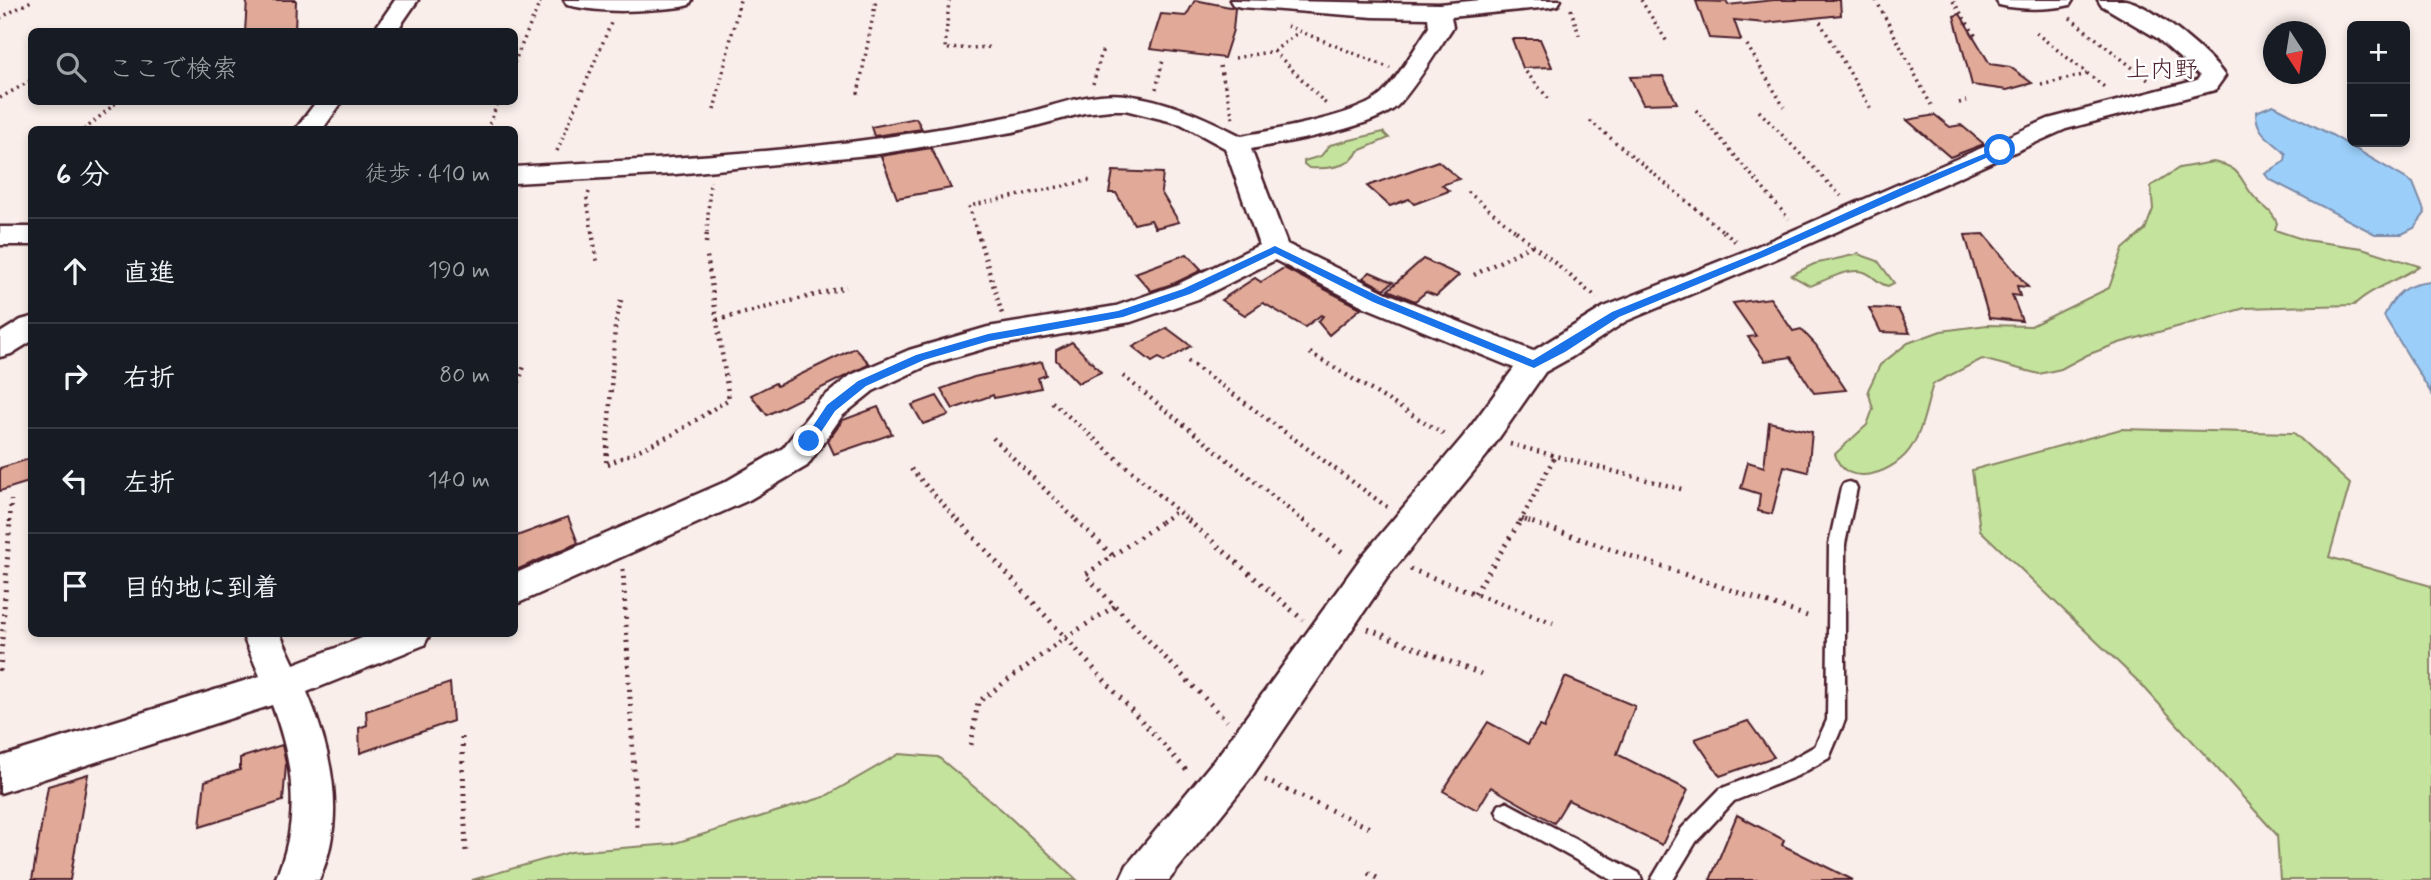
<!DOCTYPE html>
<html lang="ja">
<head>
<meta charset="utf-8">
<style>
	:root { --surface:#171b24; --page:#20242c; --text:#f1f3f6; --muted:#9ea1a6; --line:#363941 }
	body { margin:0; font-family:Mynerve,"Klee One",sans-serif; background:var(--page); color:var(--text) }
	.controls { position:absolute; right:21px; top:21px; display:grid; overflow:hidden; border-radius:10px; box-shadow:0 4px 10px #0003 }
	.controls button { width:63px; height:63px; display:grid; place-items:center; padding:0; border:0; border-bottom:2px solid var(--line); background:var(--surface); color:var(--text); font:35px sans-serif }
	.compass { position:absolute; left:2263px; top:21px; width:63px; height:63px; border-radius:50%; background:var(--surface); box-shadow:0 4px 10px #0003; rotate:168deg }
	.stop { position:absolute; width:21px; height:21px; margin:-16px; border:5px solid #1a73e8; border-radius:50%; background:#fff }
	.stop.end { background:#1a73e8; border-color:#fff; box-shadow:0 2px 7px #0008 }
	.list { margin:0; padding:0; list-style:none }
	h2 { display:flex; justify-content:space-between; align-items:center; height:91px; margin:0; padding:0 28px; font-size:30px }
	h2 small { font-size:23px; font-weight:400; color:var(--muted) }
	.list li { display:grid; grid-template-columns:46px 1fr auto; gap:21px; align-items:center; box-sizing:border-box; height:105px; padding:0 28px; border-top:2px solid var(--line) }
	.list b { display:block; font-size:26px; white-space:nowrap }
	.list em { font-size:23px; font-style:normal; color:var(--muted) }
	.icon { flex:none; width:38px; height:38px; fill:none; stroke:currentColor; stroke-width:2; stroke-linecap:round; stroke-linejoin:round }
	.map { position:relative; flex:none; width:2431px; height:880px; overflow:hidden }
	.search { position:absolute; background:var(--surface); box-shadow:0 4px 10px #0003; left:28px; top:28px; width:490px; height:77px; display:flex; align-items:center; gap:18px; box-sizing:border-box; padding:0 24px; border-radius:10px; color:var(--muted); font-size:26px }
	.panel { position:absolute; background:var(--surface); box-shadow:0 4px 10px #0003; left:28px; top:126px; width:490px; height:511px; border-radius:10px }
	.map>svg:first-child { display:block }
	.green { fill:#c4e49d; stroke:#878264; stroke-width:2 }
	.water { fill:#9bcff9; stroke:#7b89a7; stroke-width:2 }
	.building { fill:#e1aa98; stroke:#4a1f2b; stroke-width:2 }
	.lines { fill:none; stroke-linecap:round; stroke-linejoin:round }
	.lane-casing { stroke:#4a1f2b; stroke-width:5 }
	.street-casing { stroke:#4a1f2b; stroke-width:5 }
	.path-far2 { stroke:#4a1f2b; stroke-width:3.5; stroke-dasharray:2 4.5; stroke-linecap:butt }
	.path-far1 { stroke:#4a1f2b; stroke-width:4.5; stroke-dasharray:2 5; stroke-linecap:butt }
	.path { stroke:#4a1f2b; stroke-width:5; stroke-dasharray:2 6; stroke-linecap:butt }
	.lane { fill:#fff; fill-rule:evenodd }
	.street { fill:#fff; fill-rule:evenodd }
	.route { fill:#1a73e8 }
	.labels { text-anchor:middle; stroke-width:5; stroke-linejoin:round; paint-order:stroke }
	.far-quarter-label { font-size:24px; fill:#4a1f2b; stroke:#fff }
</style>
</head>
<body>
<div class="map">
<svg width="2431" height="880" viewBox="0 0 2431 880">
	<rect width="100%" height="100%" fill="#f9eeea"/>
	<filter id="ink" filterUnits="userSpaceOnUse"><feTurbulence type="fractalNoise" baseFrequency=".0143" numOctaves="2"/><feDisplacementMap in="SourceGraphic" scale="14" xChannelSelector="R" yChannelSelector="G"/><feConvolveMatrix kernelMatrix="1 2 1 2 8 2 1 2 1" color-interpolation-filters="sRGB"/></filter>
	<g filter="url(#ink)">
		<g class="green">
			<path d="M1383,132L1389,138L1358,151C1351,168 1326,169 1309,168L1304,164V161L1321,156L1330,145Z"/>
			<path d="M2213,162C2243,167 2238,179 2255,198C2263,207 2272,210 2277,223L2275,230L2305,240L2362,248L2419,266C2398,281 2371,288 2354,305L2245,308L2119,343L2087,355L2061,369L2039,374L1982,359L1933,384C1927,403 1923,429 1912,446C1897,472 1845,492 1835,454L1867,425L1873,409L1868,390L1880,365L1908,343L1941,331L1987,325L2031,326L2109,288L2123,249L2145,230L2153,209L2151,186L2179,168Z"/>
			<path d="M1858,254L1878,261L1894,283L1888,286C1878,284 1873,275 1864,272C1849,267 1824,281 1810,286L1791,275L1814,264Z"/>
			<polygon points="2121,429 2294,433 2350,484 2329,557 2431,586 2431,880 2280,880 2277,835 2142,685 1980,530 1972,470"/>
			<polygon points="899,754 938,757 1003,811 1077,880 472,880 571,852 672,844 824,797"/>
		</g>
		<g class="water">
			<path d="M2273,105L2330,134L2413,183L2425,213L2414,228L2402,234H2375L2269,179L2265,174L2285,161L2286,154C2272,139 2256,135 2256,112Z"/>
			<path d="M2431,282V393L2384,316C2395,293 2405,284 2431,282Z"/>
		</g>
		<g class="building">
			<polygon points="247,0 296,0 295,32 245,32"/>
			<polygon points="1195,0 1235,8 1233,30 1224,58 1150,49 1161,14 1186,16"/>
			<polygon points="1774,0 1840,0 1841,15 1765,23 1734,20 1741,40 1709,38 1696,1 1727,2 1728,5"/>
			<polygon points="1960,14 1990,64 2010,67 2032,83 2007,90 1972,85 1954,16"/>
			<polygon points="1512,39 1540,39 1552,67 1523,68"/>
			<polygon points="1663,76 1677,103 1643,104 1630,77"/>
			<polygon points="1935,115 1950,127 1961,125 1984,144 1950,157 1907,120"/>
			<polygon points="916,118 922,129 874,136 871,127"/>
			<polygon points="931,148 951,188 897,198 881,156"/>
			<polygon points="1438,161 1459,179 1442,185 1449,191 1414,204 1409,199 1390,206 1367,186"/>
			<polygon points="1113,171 1163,173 1161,192 1179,222 1155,228 1151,220 1134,224 1116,193 1109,193"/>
			<polygon points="1984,234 2028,287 2017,286 2020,296 2012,295 2022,321 1989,318 1965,235"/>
			<polygon points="1187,254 1202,270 1175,283 1151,291 1135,273"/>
			<polygon points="1423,259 1459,275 1436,296 1426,292 1415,301 1388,290"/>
			<polygon points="1284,268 1361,308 1329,335 1318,322 1323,316 1321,315 1305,327 1263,303 1245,315 1221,300 1255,278 1261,282"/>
			<polygon points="1370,272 1393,282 1384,289 1363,278"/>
			<polygon points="1770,298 1793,331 1801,329 1816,345 1846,390 1814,393 1791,357 1765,361 1748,337 1756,336 1733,303"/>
			<polygon points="1869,308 1898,309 1910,333 1881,332"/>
			<polygon points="1167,328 1191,346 1164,362 1159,358 1152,362 1133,347"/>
			<polygon points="1072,342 1101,372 1078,383 1056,360 1056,350"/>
			<polygon points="855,348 870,364 767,415 751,395 775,383 777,386"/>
			<polygon points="1042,362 1046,375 1038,378 1041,388 994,398 993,395 953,409 941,389 974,377"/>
			<polygon points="937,396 949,415 923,424 912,405"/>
			<polygon points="878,407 892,434 834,454 828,441 843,420"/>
			<polygon points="1769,422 1812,432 1808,472 1784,466 1772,514 1758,511 1760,494 1741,488 1748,462 1764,467"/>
			<polygon points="32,458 32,481 0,491 0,468"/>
			<polygon points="568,517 578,543 514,571 514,537"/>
			<polygon points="1565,677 1635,706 1617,754 1688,790 1662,845 1568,800 1554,823 1491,787 1477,810 1443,791 1488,722 1528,744 1539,726 1544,728"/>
			<polygon points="450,683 453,721 360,753 359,728 367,725 366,711"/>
			<polygon points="1748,721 1774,757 1720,776 1695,739"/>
			<polygon points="282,745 286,764 283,801 200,827 205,781 240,770 240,758"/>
			<polygon points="88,774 70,880 32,880 48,786"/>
			<polygon points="1737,815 1784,840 1782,845 1853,880 1710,880"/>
		</g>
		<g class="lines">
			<g class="lane-casing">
				<g id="lane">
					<polygon points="1849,482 1855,484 1857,488 1845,544 1845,720 1829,758 1797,776 1734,801 1696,842 1673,880 1651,880 1682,828 1720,789 1783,764 1815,746 1827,720 1829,544 1841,488 1843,484"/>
					<polygon points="1506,802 1639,873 1642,880 1612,880 1499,817 1496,811 1499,805"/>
				</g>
			</g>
			<g class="street-casing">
				<g id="street">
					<polygon points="395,0 418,0 396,32 373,32"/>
					<path d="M564,0H692L689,5L681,7C642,11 606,14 567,5Z"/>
					<path d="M1230,0L1439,4L1481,0H1561L1558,5L1550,7L1451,17L1453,27C1436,52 1420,80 1400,103C1379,128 1285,142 1251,149L1287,244L1387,293L1533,351L1604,307L1753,248L2048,119L2197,80L2200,76L2157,38L2101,5L2098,0C2107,0 2116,0 2125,0C2151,4 2211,55 2225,76L2215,90L2066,129L1773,260L1626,321L1572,357L1545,372L1487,455L1389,575L1250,779L1169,880H1120L1127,865L1220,753L1363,555L1463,437L1514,368L1365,307L1275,260L1198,299L1131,322L990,347L931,364L873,391L842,416L807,466L749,500L514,605V574L725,482L783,448L820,400L851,375L909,350L988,327L1116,306L1176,285L1259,245L1225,148L1181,124L1125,110H1111L1084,113L1013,132L878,154L676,174L514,183V167C636,160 760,155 880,138C924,131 968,125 1012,116C1048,109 1088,90 1126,95C1167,100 1205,117 1241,136C1273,130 1359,116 1382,94C1399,77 1415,47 1429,27L1428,18L1373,17L1241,7L1233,5Z"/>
					<path d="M1996,0H2073L2070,5C2048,10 2021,10 1999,5Z"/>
					<polygon points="316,102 342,102 322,130 295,130"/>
					<rect x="0" y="227" width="32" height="18"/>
					<polygon points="32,317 32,341 11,354 0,357 0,333 21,320"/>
					<path d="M242,634H280L294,664L372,634H430L424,645L307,692C332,752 347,818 319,880H275C301,822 294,763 272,705L0,793V757L260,676Z"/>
				</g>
			</g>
			<g class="path-far2">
				<polyline points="949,0 945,49 993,47"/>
				<polyline points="1641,0 1667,42"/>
				<polyline points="1876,0 1931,105"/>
				<polyline points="1953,1 1977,38"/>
				<polyline points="1571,9 1579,35"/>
				<polyline points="0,18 33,0"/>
				<polyline points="2070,18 2148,80"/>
				<polyline points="1820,22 1871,109"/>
				<polyline points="1287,26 1390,68"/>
				<polyline points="2036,33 2107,89"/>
				<polyline points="1747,45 1784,107"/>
				<polyline points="1274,51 1326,104"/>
				<polyline points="1235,58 1274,51 1299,32"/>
				<polyline points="514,63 540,2"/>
				<polyline points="1220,66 1233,118"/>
				<polyline points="1526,72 1548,98"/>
				<polyline points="1093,84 1103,48"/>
				<polyline points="2041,85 2087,74"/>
				<polyline points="1156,89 1163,60"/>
				<polyline points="858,94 876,0"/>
				<polyline points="0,98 32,80"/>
				<polyline points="1959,103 1966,101"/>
				<polyline points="714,110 740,0"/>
				<polyline points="1696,110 1789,219"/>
				<polyline points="1759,111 1841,196"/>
				<polyline points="1590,121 1725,233"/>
				<polyline points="84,130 117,102"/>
				<polyline points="487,130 498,102"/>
				<polyline points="557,151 611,23"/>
				<polyline points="589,192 587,199 592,233"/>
				<polyline points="1468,192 1518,233"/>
				<polyline points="707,233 710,181"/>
				<polyline points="977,233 969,206 1091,180"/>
			</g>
			<g class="path-far1">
				<polyline points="592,231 597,263"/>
				<polyline points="977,231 1002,314"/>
				<polyline points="1516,231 1597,298"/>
				<polyline points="1723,231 1735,241"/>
				<polyline points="706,243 707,231"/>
				<polyline points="1474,275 1532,245"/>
				<polyline points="621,300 615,327 606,465 674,434 729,399 707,256"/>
				<polyline points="717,320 846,287"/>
				<polyline points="1310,353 1447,436"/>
				<polyline points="1188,361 1387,507"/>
				<polyline points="1123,376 1305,522"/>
				<polyline points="514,396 524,366"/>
				<polyline points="1052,402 1190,522"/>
				<polyline points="993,438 1078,522"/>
				<polyline points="1510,444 1685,490"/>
				<polyline points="911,469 959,522"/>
				<polyline points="1522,519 1530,522"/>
				<polyline points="10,522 11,500"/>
				<polyline points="1161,522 1177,511"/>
				<polyline points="1520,522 1555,456"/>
			</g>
			<g class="path">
				<polyline points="958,520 1189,773"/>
				<polyline points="1076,520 1112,555"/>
				<polyline points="1188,520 1303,620"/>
				<polyline points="1303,520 1346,555"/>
				<polyline points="1525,520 1807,616"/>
				<polyline points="623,569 637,827"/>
				<polyline points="1410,569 1553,623"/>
				<polyline points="1475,593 1521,520"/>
				<polyline points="1115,606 1227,721"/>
				<polyline points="1368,629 1481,674"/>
				<polyline points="0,671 10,520"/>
				<polyline points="462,737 466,855"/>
				<polyline points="971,745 978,702 1065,638 1115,606 1085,575 1164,520"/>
				<polyline points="1265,780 1372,829"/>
				<polyline points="1368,873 1381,880"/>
			</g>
			<use href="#lane" class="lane"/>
			<use href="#street" class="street"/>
		</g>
	</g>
	<polygon class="route" points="1996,149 2004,150 1766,256 1619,317 1565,352 1534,368 1373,302 1275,253 1190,294 1123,317 989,341 924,360 866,386 835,411 813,444 805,444 803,441 827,405 858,381 916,355 988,334 1118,311 1183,289 1275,246 1380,297 1533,360 1612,312 1759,252 1903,187"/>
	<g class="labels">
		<g class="far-quarter-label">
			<text x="2162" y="77">上内野</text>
		</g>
	</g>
</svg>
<div class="controls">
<button>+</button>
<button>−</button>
</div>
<svg class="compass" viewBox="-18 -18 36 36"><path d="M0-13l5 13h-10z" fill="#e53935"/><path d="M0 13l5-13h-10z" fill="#9ea1a6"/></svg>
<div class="stop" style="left:2000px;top:150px"></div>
<div class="stop end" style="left:809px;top:441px"></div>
<div class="search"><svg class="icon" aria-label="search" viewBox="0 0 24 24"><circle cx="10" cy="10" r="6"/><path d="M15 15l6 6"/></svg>ここで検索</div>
<section class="panel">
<h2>6 分<small>徒歩 · 410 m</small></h2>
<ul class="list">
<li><svg class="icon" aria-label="ahead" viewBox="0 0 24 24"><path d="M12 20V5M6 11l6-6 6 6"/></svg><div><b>直進</b></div><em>190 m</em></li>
<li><svg class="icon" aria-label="right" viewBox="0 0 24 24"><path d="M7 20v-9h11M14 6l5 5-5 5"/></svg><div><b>右折</b></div><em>80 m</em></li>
<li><svg class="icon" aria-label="left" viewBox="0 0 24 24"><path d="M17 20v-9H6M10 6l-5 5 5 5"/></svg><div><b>左折</b></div><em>140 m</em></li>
<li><svg class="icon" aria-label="arrive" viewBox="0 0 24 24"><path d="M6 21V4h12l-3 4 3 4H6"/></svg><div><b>目的地に到着</b></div></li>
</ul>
</section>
</div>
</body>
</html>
